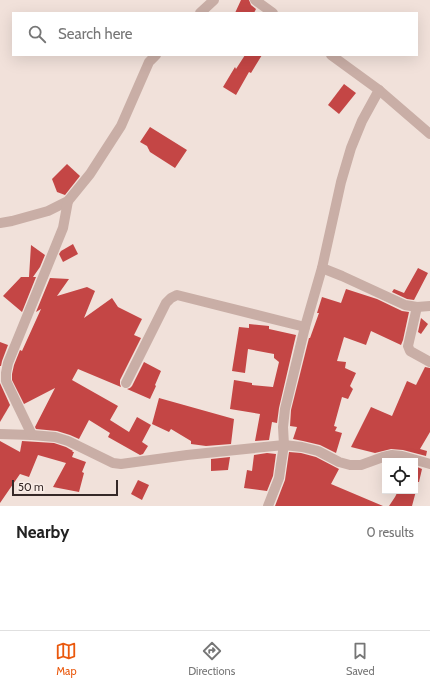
<!DOCTYPE html>
<html lang="en">
<head>
<meta charset="utf-8">
<style>
	:root { --surface:#fff; --page:#f6f6f6; --text:#222; --muted:#767676; --line:#e0e0e0; --accent:#ea580c }
	body { margin:0; font-family:Cabin,sans-serif; background:var(--page); color:var(--text) }
	.controls { position:absolute; right:12px; bottom:12px; display:grid; overflow:hidden; border-radius:0px; box-shadow:0 4px 16px #0002 }
	.controls button { width:36px; height:36px; display:grid; place-items:center; padding:0; border:0; border-bottom:1px solid var(--line); background:var(--surface); color:var(--text); font:20px sans-serif }
	.scale { position:absolute; left:12px; bottom:10px; width:106px; box-sizing:border-box; padding-left:4px; border:2px solid #352827; border-top:0; font-size:11px; line-height:14px; white-space:nowrap; color:#352827; -webkit-text-stroke:3px #f9ece6; paint-order:stroke }
	.list { margin:0; padding:0; list-style:none }
	h2 { display:flex; justify-content:space-between; align-items:center; height:52px; margin:0; padding:0 16px; font-size:17px }
	h2 small { font-size:13px; font-weight:400; color:var(--muted) }
	.icon { flex:none; width:22px; height:22px; fill:none; stroke:currentColor; stroke-width:2; stroke-linecap:round; stroke-linejoin:round }
	.map { position:relative; flex:none; width:430px; height:506px; overflow:hidden }
	.search { position:absolute; background:var(--surface); box-shadow:0 4px 16px #0002; left:12px; right:12px; top:12px; height:44px; display:flex; align-items:center; gap:10px; box-sizing:border-box; padding:0 14px; border-radius:0px; color:var(--muted); font-size:15px }
	.sheet { height:124px; background:var(--surface) }
	nav { display:flex; justify-content:space-around; align-items:center; box-sizing:border-box; height:56px; border-top:1px solid var(--line); background:var(--surface); font-size:11px; color:var(--muted) }
	nav a { display:grid; justify-items:center; gap:2px }
	nav .on { color:var(--accent) }
	.map>svg:first-child { display:block }
	.building { fill:#c44645 }
	.lines { fill:none; stroke-linecap:round; stroke-linejoin:round }
	.minor { stroke:#c9aea6; stroke-width:10 }
</style>
</head>
<body>
<div class="map">
<svg width="430" height="506" viewBox="0 0 430 506">
	<rect width="100%" height="100%" fill="#f1e1da"/>
	<g class="building">
		<polygon points="241,0 249,0 251,5 256,9 254,13 235,13"/>
		<polygon points="245,55 262,55 251,73 249,72 236,95 223,87 235,67 236,69"/>
		<polygon points="344,84 356,93 339,114 328,105"/>
		<polygon points="150,127 187,150 175,168 150,152 147,146 140,142"/>
		<polygon points="67,164 80,176 65,195 57,192 52,179"/>
		<polygon points="73,244 78,254 63,262 59,254 61,251"/>
		<polygon points="31,245 45,255 40,267 33,277 36,277 22,312 3,296 21,277 29,277"/>
		<polygon points="418,268 428,273 414,300 407,299 392,292 394,289 404,293"/>
		<polygon points="50,278 69,279 57,296 87,287 95,291 84,318 112,298 118,307 142,319 134,335 141,338 120,380 120,384 121,387 78,369 72,380 118,406 110,420 129,432 137,417 151,425 142,442 148,446 143,454 140,455 108,437 110,433 89,420 79,439 70,435 57,431 36,429 35,427 55,388 24,404 12,380 12,374 14,365 20,350 22,351 41,309 36,312"/>
		<polygon points="346,289 377,299 402,311 409,312 403,340 401,345 371,331 366,345 344,337 337,361 346,362 345,368 356,373 350,386 353,389 348,399 342,397 334,426 337,427 335,431 342,433 336,453 320,445 303,441 293,439 297,427 290,426 291,410 309,338 310,338 319,313 317,313 322,297 341,303"/>
		<polygon points="421,318 428,324 421,334 418,332"/>
		<polygon points="249,324 269,326 269,329 296,335 279,408 277,423 272,422 269,440 255,441 260,414 230,409 234,380 252,383 252,385 273,387 279,362 274,358 274,354 248,349 245,373 232,371 239,327 249,328"/>
		<polygon points="0,342 8,345 2,361 1,366 0,366"/>
		<polygon points="144,362 161,371 155,385 156,386 150,399 127,389 130,388 132,386"/>
		<polygon points="425,367 430,368 430,432 420,449 427,451 426,456 403,450 391,449 375,453 351,447 371,407 392,416 407,381 416,385"/>
		<polygon points="0,383 10,405 0,422"/>
		<polygon points="159,398 234,419 231,444 206,446 191,444 191,441 171,429 169,432 152,424"/>
		<polygon points="0,441 20,452 22,441 54,443 66,447 73,451 72,452 74,452 72,457 86,462 82,472 84,473 79,492 53,487 66,463 38,455 29,477 20,474 0,503"/>
		<polygon points="289,452 301,453 316,457 339,469 331,484 383,506 275,506 285,480"/>
		<polygon points="267,453 276,454 273,476 267,491 244,488 247,470 252,471 254,455"/>
		<polygon points="230,457 228,470 211,471 211,459"/>
		<polygon points="415,466 422,469 419,482 415,482"/>
		<polygon points="138,480 149,485 142,500 131,494"/>
		<polygon points="398,491 416,491 412,506 389,506 395,497"/>
	</g>
	<g class="lines">
		<g class="minor">
			<polyline points="255,0 273,13"/>
			<polyline points="200,13 214,0"/>
			<polyline points="331,55 379,90 430,134"/>
			<polyline points="0,223 12,221 48,211 68,201 90,174 121,126 149,62 156,55"/>
			<polyline points="322,268 342,276 405,305 417,307 430,306"/>
			<polyline points="417,307 408,346 410,351 430,362"/>
			<polyline points="126,383 166,303 171,298 177,295 305,327"/>
			<polyline points="0,434 32,435 55,437 68,441 113,463 121,464 187,455 284,445 302,447 318,451 339,462 350,465 361,465 383,457 392,455 402,456 430,464"/>
			<polyline points="32,435 6,381 6,373 8,363 63,228 68,201"/>
			<polyline points="268,506 279,478 281,464 284,445 283,427 285,409 305,327 322,268 341,182 351,148 362,121 379,90"/>
		</g>
	</g>
</svg>
<div class="controls">
<button><svg class="icon" aria-label="locate" viewBox="0 0 24 24"><circle cx="12" cy="12" r="6"/><path d="M12 2v4M12 18v4M2 12h4M18 12h4"/></svg></button>
</div>
<div class="scale">50 m</div>
<div class="search"><svg class="icon" aria-label="search" viewBox="0 0 24 24"><circle cx="10" cy="10" r="6"/><path d="M15 15l6 6"/></svg>Search here</div>
</div>
<section class="sheet">
<h2>Nearby<small>0 results</small></h2>
<ul class="list">
</ul>
</section>
<nav>
<a class="on"><svg class="icon" aria-label="map" viewBox="0 0 24 24"><path d="M3 6l6-2 6 2 6-2v14l-6 2-6-2-6 2zM9 4v14M15 6v14"/></svg>Map</a>
<a><svg class="icon" aria-label="directions" viewBox="0 0 24 24"><path d="M12 3l9 9-9 9-9-9zM9 14v-3h6M13 9l2 2-2 2"/></svg>Directions</a>
<a><svg class="icon" aria-label="saved" viewBox="0 0 24 24"><path d="M7 4h10v16l-5-4-5 4z"/></svg>Saved</a>
</nav>
</body>
</html>
